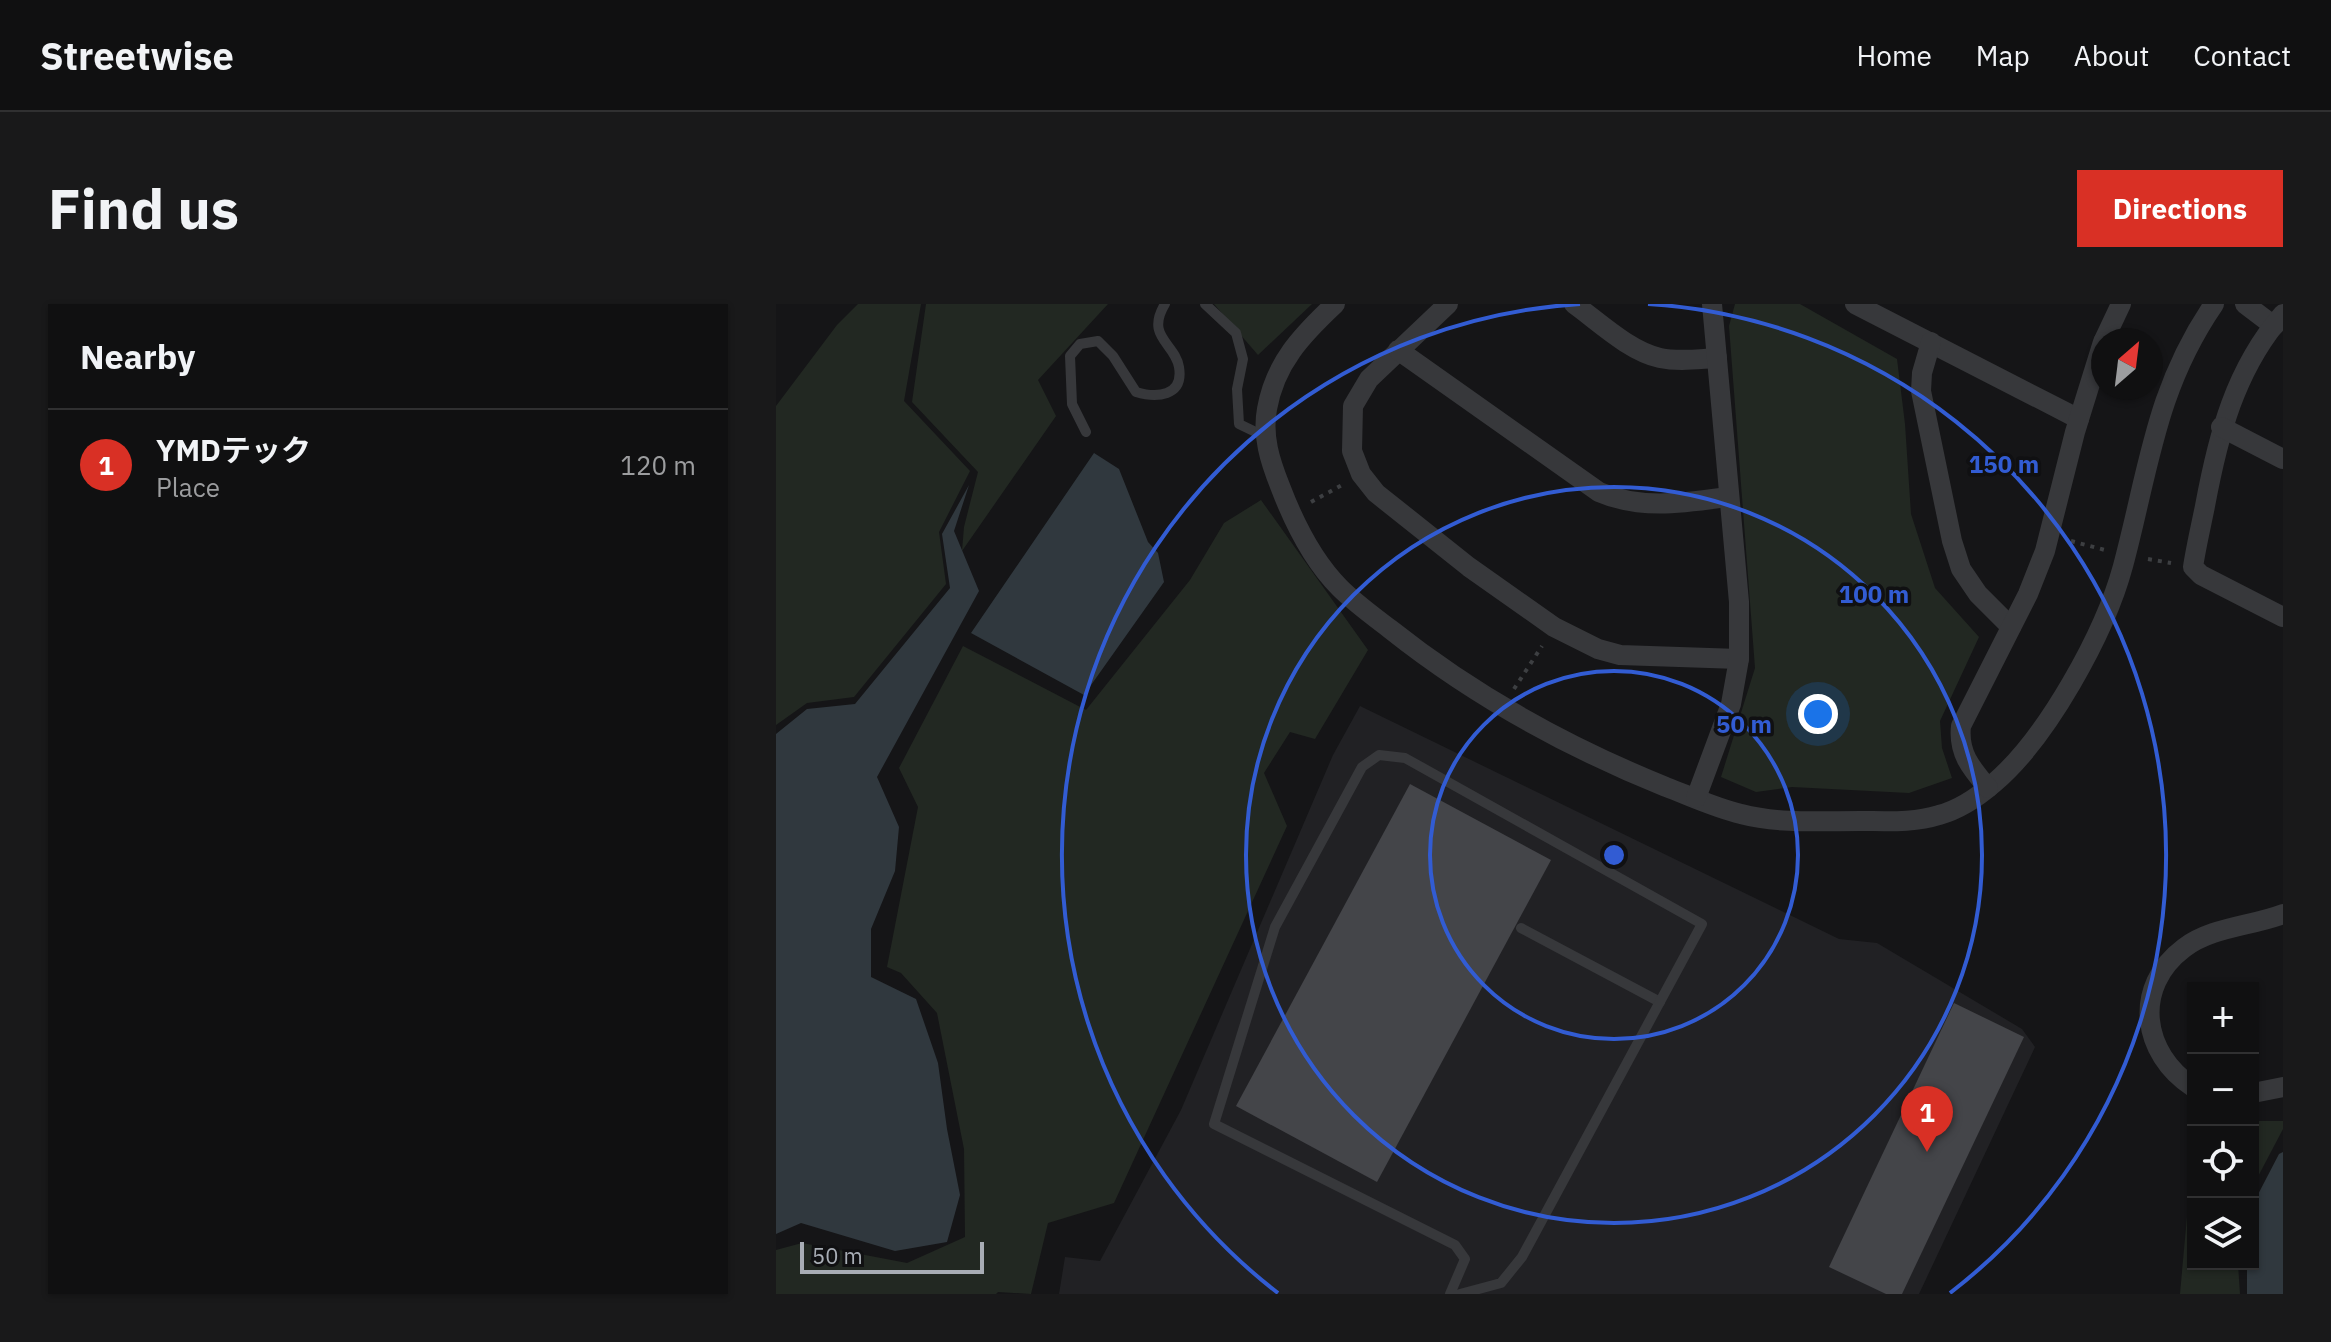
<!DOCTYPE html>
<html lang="en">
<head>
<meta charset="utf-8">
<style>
	:root { --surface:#101011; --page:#19191a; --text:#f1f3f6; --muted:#9c9d9f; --line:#303031; --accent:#d93025 }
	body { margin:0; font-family:"IBM Plex Sans","Noto Sans JP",sans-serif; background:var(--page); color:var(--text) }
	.controls { position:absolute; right:24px; bottom:24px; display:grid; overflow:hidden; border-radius:0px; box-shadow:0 2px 6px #0004 }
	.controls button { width:72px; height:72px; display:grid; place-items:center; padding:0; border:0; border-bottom:2px solid var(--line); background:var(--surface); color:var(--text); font:40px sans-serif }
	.compass { position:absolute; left:1315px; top:24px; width:72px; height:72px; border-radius:50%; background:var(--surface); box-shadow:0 2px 6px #0004; rotate:28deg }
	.scale { position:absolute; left:24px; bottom:20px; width:184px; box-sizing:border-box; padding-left:8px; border:4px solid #a8adb5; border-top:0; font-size:22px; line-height:28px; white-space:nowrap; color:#a8adb5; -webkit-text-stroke:6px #101012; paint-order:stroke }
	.you { position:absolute; left:1042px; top:410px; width:28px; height:28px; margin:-20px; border:6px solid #fff; border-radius:50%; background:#1a73e8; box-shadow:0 0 0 12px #1a73e833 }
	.badge { display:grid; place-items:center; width:52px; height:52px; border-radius:50%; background:var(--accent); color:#fff; font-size:26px; font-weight:700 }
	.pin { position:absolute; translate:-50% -66px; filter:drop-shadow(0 2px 4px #0008) }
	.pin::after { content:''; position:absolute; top:42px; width:28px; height:24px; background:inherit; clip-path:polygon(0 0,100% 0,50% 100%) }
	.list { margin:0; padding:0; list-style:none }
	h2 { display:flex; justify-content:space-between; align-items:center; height:104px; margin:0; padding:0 32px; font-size:34px }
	h2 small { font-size:26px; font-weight:400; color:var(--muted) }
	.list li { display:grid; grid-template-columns:52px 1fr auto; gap:24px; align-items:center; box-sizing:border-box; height:112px; padding:0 32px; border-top:2px solid var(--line) }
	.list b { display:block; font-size:30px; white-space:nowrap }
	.list p { margin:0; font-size:26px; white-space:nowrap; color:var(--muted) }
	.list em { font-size:26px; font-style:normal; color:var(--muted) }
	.icon { flex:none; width:44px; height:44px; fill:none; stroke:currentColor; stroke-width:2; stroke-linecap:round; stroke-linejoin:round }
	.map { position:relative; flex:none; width:1507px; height:990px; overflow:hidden; border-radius:0px }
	header { display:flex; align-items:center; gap:48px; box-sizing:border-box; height:112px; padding:0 40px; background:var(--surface); border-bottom:2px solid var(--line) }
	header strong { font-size:38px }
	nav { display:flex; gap:44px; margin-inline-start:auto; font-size:28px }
	.intro { display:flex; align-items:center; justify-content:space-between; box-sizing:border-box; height:192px; padding:0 48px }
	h1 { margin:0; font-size:56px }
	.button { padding:20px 36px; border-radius:0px; background:var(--accent); color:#fff; font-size:28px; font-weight:700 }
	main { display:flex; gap:48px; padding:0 48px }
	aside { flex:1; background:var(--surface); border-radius:0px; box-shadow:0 2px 6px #0004 }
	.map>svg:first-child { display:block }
	.built { fill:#212124 }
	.green { fill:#222822 }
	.water { fill:#30383e }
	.building { fill:#444549 }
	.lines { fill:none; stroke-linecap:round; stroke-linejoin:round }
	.path { stroke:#3d3f42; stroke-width:4; stroke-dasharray:4 6; stroke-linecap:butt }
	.service { stroke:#37383b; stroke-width:10 }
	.minor { stroke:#37383b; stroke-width:20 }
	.ring { fill:none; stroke:#325cd3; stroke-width:4 }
	.centre { fill:#325cd3; stroke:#101012; stroke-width:4 }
	.ring-label { font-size:24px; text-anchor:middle; font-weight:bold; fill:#325cd3; stroke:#101012; stroke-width:7; stroke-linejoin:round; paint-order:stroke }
</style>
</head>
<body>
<header>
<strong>Streetwise</strong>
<nav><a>Home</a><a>Map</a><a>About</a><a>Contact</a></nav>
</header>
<div class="intro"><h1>Find us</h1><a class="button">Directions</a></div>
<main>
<aside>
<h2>Nearby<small></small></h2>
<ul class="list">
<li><span class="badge">1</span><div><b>YMDテック</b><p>Place</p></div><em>120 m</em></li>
</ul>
</aside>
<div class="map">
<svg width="1507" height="990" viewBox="0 0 1507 990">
	<rect width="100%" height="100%" fill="#151517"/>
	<polygon class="built" points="584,402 1063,635 1101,639 1246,725 1259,743 1143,990 283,990 289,953 324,957 405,806 557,451"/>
	<g class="green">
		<polygon points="82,0 145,0 128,97 194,167 163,228 170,280 78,393 31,399 0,421 0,102 61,21"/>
		<polygon points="150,0 332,0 262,76 280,112 186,247 188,223 202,168 136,98"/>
		<polygon points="438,0 536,0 482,51"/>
		<polygon points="959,0 1024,0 1121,55 1129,120 1135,210 1159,284 1203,333 1164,417 1166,444 1176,474 1133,489 1016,483 980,488 945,473 979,364 953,22"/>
		<polygon points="485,196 592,346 539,435 514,428 488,469 511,522 338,899 272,919 255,990 222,988 220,990 0,990 0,946 26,939 131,959 189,933 188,845 161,709 125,669 111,663 142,503 123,464 187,342 310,406 414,276 448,219"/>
		<polygon points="1477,817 1507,817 1507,825 1477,882"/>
		<polygon points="1417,869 1417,960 1462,960 1464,990 1404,990 1414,879"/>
	</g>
	<g class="water">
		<polygon points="318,149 343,165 372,238 382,249 388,278 308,391 195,329"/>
		<polygon points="193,181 178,227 203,287 101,473 123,523 119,567 95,625 95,673 140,695 162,759 171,825 184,891 171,938 119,947 25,919 0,930 0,430 31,405 79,400 174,284 166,230"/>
		<polygon points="1507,848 1507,990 1471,990 1471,960 1477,960 1477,900 1503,850"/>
	</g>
	<g class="building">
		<polygon points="634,480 775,556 601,878 460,802"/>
		<polygon points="1178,699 1248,733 1126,990 1110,990 1053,963"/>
	</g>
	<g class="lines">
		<g class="path">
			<polyline points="535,198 566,181"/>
			<polyline points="1295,237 1329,246"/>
			<polyline points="1372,255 1395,259"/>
			<polyline points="738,385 766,342"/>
		</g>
		<g class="service">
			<polyline points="429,0 460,29 467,55 461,85 463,120 490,133"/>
			<path d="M310,128L296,100L294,52L304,40L322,37L337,52L360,88C380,94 408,93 403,63C399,39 369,33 389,0"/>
			<polyline points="745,624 884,698"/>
			<polyline points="674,990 689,955 679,941 438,820 499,623 586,463 603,451 629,454 926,620 746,953 725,979 684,990"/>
		</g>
		<g class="minor">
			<path d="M559,0C526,31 499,59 491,105C486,132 494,157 504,182C518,219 536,256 564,284C579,299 597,312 614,325C697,391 791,443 890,483C914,492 939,504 965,510C1003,520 1044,517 1084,517C1110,517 1138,519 1163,511C1182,506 1203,492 1218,479C1271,434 1329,329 1347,262C1373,165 1379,86 1438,0"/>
			<polyline points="672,0 593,75 577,102 576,147 585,170 600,189 693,263 778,323 822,345 844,351 963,355"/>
			<path d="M798,0C823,18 853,47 884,54C903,58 922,55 941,54"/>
			<polyline points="1079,0 1303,115"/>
			<polyline points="1469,0 1498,22"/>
			<path d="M1507,10C1459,65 1442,132 1429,202C1425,222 1420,243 1417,263L1425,271L1507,313"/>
			<polyline points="1328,36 1345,0"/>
			<polyline points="1155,38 1146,69 1145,87 1176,237 1185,265 1202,290 1235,323"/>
			<path d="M622,46L823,188C864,206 908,199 952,193"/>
			<polyline points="1445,123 1507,155"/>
			<path d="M1212,484C1195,464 1182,449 1185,422L1252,290L1269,247L1299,128L1327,38"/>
			<polyline points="920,494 955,400 963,355 963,298 936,0"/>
			<path d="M1417,783C1366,750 1356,683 1408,644C1435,623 1476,622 1507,610"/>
			<polyline points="1477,789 1507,783"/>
		</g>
	</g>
	<g class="ring">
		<circle cx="838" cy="551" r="184"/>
		<circle cx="838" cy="551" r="368"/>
		<path d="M502 989A552 552 0 0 1 804 0M872 0A552 552 0 0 1 1174 989"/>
	</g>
	<circle cx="838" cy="551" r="12" class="centre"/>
	<g class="ring-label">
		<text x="1228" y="169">150 m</text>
		<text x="1098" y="299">100 m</text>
		<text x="968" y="429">50 m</text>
	</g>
</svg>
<div class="controls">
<button>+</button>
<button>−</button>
<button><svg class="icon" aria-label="locate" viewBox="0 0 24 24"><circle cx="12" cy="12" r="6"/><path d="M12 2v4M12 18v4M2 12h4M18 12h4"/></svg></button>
<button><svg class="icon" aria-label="layers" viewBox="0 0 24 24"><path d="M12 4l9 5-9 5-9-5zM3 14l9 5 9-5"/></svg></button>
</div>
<svg class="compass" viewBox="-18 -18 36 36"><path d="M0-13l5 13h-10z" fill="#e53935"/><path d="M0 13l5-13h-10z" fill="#9c9d9f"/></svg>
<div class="scale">50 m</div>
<div class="you"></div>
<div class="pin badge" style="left:1151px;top:848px">1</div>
</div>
</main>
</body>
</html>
